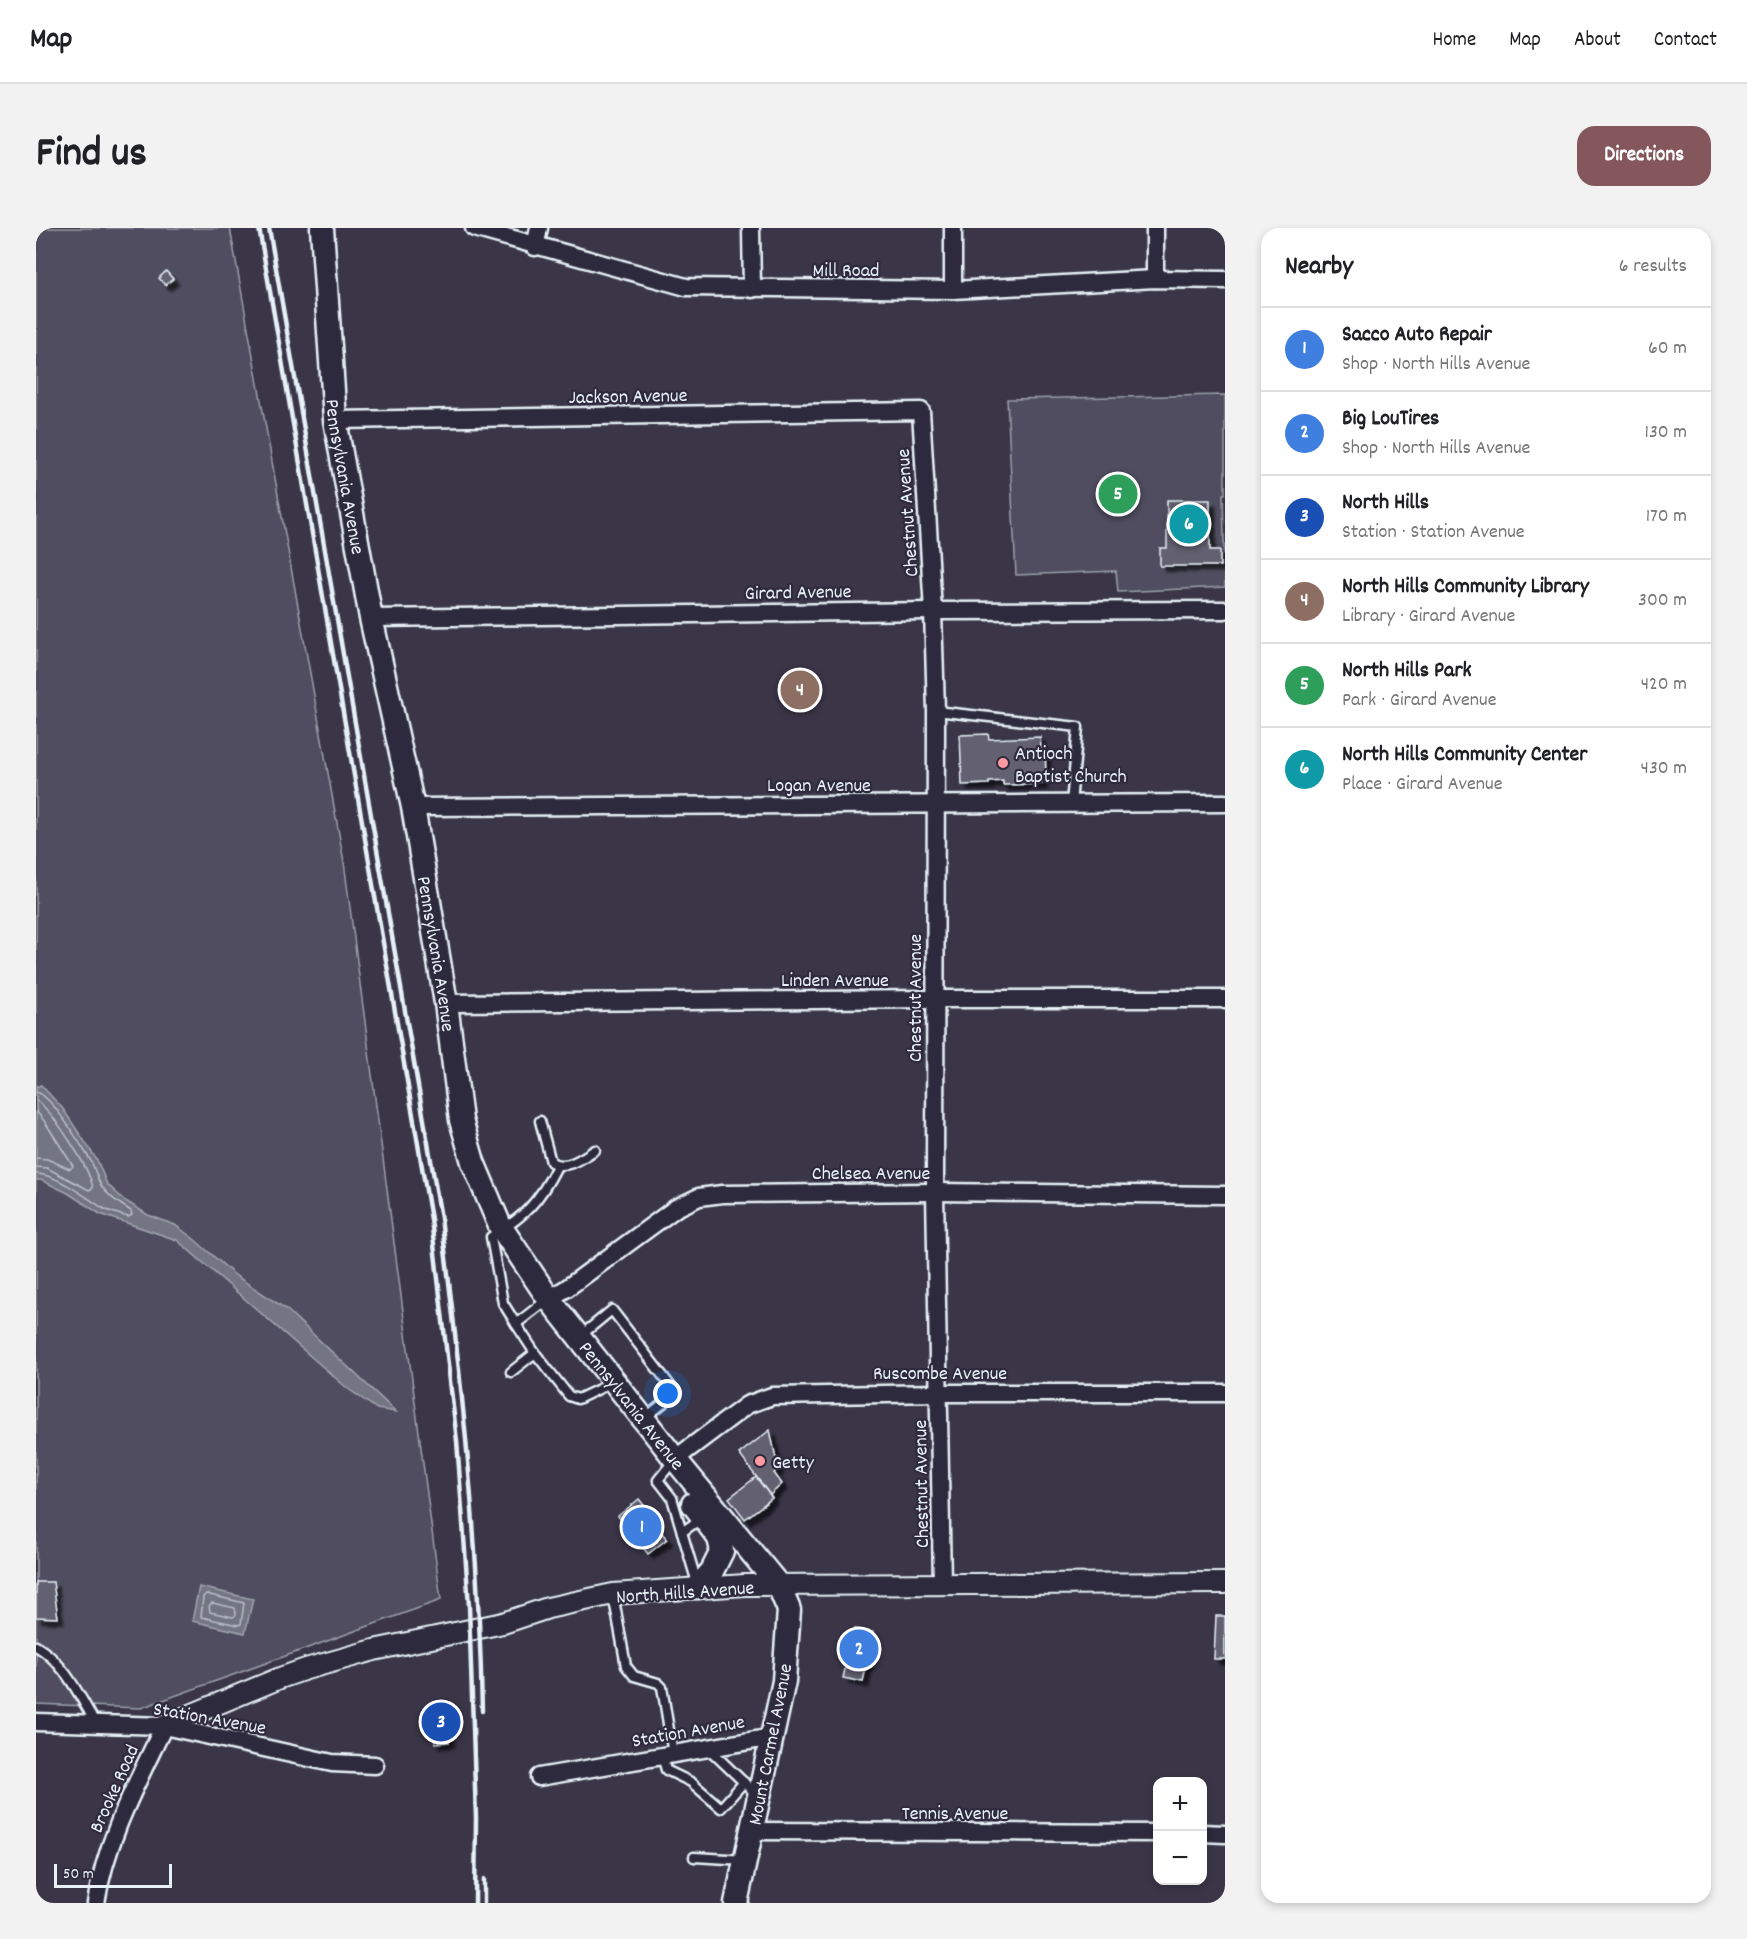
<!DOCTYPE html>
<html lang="en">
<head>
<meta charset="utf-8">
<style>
	:root { --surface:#fff; --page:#f2f2f2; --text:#202124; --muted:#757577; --line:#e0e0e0; --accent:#84575d }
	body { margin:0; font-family:Dekko,sans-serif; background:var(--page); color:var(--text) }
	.controls { position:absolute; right:18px; bottom:18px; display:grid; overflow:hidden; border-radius:12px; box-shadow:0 3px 9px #0003 }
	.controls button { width:54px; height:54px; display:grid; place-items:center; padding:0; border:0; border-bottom:2px solid var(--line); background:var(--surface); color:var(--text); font:30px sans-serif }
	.scale { position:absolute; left:18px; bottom:15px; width:118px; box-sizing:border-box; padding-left:6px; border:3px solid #e8f1f8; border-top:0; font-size:16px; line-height:21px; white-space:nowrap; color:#e8f1f8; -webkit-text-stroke:4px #2f2a3d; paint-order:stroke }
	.you { position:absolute; left:632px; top:1166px; width:21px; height:21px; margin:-15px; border:4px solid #fff; border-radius:50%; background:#1a73e8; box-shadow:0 0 0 9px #1a73e833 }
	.badge { display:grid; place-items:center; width:39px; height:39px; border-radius:50%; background:var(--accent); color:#fff; font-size:20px; font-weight:700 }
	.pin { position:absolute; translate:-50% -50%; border:3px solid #fff; box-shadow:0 2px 6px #0006 }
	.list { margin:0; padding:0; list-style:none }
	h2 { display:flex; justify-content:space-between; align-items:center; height:78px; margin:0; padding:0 24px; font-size:26px }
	h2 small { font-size:20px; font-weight:400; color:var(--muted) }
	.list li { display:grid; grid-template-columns:39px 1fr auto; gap:18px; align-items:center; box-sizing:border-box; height:84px; padding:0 24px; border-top:2px solid var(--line) }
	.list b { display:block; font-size:22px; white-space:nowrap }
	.list p { margin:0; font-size:20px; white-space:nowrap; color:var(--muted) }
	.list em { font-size:20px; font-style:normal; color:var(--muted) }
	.map { position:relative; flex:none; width:1189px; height:1675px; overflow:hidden; border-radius:18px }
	header { display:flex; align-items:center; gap:36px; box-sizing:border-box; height:84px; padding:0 30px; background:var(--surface); border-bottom:2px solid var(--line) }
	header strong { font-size:28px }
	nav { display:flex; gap:33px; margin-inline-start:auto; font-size:21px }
	.intro { display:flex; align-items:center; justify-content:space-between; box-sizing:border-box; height:144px; padding:0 36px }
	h1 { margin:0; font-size:42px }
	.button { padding:15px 27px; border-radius:18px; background:var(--accent); color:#fff; font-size:21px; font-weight:700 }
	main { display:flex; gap:36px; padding:0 36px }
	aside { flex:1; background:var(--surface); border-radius:18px; box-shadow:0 3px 9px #0003 }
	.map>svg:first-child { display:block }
	.green { fill:#504e5f; stroke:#9ca0ac; stroke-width:1.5 }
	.water { fill:#737482; stroke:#a2a6b1; stroke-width:1.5 }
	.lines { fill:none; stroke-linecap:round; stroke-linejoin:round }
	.shore { stroke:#b9bfc9; stroke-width:1.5 }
	.building { fill:#636171; stroke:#e8f1f8; stroke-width:1.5; filter:url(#shadow) }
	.service-casing { stroke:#e8f1f8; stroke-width:13 }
	.minor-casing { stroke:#e8f1f8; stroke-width:21 }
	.tertiary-casing { stroke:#e8f1f8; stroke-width:24 }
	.secondary-casing { stroke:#e8f1f8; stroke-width:27 }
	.service { stroke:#2f2a3d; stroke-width:8 }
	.minor { stroke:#2f2a3d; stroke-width:16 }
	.tertiary { stroke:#2f2a3d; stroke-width:20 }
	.secondary { stroke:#2f2a3d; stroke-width:22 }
	.rail { stroke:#e8f1f8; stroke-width:4.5 }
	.poi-dot { fill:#ff9aa2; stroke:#2f2a3d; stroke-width:2 }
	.labels { text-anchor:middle; stroke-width:4.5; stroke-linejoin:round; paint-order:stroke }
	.street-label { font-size:20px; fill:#e8f1f8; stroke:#2f2a3d }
	.poi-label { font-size:20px; fill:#e8f1f8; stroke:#2f2a3d; text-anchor:start }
</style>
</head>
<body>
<header>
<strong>Map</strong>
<nav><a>Home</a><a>Map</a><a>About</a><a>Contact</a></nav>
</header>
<div class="intro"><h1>Find us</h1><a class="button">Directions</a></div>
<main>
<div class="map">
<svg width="1189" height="1675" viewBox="0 0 1189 1675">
	<defs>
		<filter id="shadow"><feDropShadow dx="5.5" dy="5.5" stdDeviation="1.5" flood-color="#0009"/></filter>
	</defs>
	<rect width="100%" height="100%" fill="#3a3648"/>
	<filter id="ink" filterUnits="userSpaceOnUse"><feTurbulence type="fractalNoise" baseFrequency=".0167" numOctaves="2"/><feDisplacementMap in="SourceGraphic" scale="12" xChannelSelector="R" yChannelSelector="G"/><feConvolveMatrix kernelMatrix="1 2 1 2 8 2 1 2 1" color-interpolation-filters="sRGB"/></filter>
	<g filter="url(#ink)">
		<g class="green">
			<polygon points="0,0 194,0 308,634 405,1372 105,1480 0,1476"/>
			<polygon points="1189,167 1189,266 1187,266 1189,359 1082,364 1080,343 980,347 971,171"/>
		</g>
		<g class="water">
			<polygon points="5,857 27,881 61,932 71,956 88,972 112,987 139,997 158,1011 200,1048 250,1081 360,1184 341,1181 311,1160 141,1012 64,986 32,965 5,952 0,952 0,859"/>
			<polygon points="163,1359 217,1371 209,1405 156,1393"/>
		</g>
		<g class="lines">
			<g class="shore">
				<path d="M0,864C15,866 46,919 55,933C59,941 61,952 66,959C73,969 85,977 95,983L96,987L92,989C83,986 73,984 65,979C48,968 20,946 0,946"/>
				<path d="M0,872C18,885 53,939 57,960L53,962L11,940L0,939"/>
				<polyline points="0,883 9,894 37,938 34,941 11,931 0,930"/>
				<polygon points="170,1366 208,1375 205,1396 202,1397 165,1389 167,1369"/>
				<polygon points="176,1375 199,1380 200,1387 197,1389 174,1384 173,1378"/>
			</g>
		</g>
		<g class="building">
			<polygon points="130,43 137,51 129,57 123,50"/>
			<polygon points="1131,272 1174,272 1174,322 1184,322 1184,338 1124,338 1124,320 1131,320"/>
			<polygon points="952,506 953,511 1004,509 1005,521 1009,521 1010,549 1005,549 1006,556 967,557 967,553 953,554 953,556 926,557 924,507"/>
			<polygon points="734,1202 742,1240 738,1245 746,1256 734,1267 703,1226"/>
			<polygon points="720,1249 736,1270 709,1291 693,1270"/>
			<polygon points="603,1271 611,1281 608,1284 631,1311 612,1326 582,1288"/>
			<polygon points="0,1354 17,1354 22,1390 0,1389"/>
			<polygon points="1180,1388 1189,1388 1189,1431 1178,1431"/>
			<polygon points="818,1401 837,1404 827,1454 807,1450"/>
			<polygon points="411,1478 413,1514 399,1515 396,1479"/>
		</g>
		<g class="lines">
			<g class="service-casing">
				<g id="service">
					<polyline points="900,483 1042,499 1035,576"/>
					<path d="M504,893L515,934C530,943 546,930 559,922"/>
					<polyline points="512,1071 480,1096 499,1125 533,1168 542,1171 565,1160 576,1152"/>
					<path d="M480,1096L467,1075L455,1009C489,988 503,974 521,938"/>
					<polyline points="543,1109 576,1082 640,1165 609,1190"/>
					<polyline points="475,1144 499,1125"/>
					<polyline points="639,1231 622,1252 636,1270 661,1355"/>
					<polyline points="646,1304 666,1290"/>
					<polyline points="577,1366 590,1438 598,1448 622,1455 626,1459 637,1526"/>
					<path d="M0,1418C29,1435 43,1467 60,1496"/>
					<polyline points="672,1520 721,1567"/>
					<polyline points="626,1528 630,1542 655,1554 685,1580 708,1554"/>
					<polyline points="658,1629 709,1632"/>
				</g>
			</g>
			<g class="minor-casing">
				<g id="minor">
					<polyline points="438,0 650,59 917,62 1119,51 1189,52"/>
					<polyline points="715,0 716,61"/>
					<polyline points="917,0 917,62"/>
					<polyline points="1119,0 1119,51"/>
					<polyline points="499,19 503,0"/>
					<polyline points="299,192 885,183 897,383 900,483 899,964 906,1356"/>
					<polyline points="335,390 897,383 1189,382"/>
					<polyline points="377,579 1189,575"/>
					<polyline points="410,775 898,771 1189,771"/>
					<polyline points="513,1071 531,1060 640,980 663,969 686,966 899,964 1189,967"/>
					<polyline points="639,1231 711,1177 736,1168 904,1165 1189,1165"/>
					<polyline points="0,1494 128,1498 296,1535 339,1537"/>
					<polyline points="503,1549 737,1509"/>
					<polyline points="716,1603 1122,1605"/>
					<polyline points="1166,1605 1189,1606"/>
					<path d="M60,1675C70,1611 101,1555 128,1498"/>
				</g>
			</g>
			<g class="tertiary-casing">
				<polyline id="tertiary" points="128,1498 244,1450 270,1441 338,1422 467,1395 512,1380 577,1366 709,1357 1189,1355"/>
			</g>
			<g class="secondary-casing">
				<g id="secondary">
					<path id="s1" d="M286,0L299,192L335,390L377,579L410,775L425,892L437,934L464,998L513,1071L639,1231L743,1358L753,1382L748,1453L700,1675"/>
					<polyline points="657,1276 683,1310 686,1323 676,1343 662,1359"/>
				</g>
			</g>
			<use href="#service" class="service"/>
			<use href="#minor" class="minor"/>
			<use href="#tertiary" class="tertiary"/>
			<use href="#secondary" class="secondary"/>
			<g class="rail">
				<polyline points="223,0 395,991 421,1213 433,1378 440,1590 439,1675"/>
				<path d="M233,0L405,990C426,1154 443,1318 446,1483"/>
				<polyline points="448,1651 448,1675"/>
			</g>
		</g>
	</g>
	<g class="poi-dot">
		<circle cx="967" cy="535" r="6"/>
		<circle cx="724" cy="1233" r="6"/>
	</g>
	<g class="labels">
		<g class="street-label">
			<text x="810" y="48">Mill Road</text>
			<text transform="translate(592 167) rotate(-1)" y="7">Jackson Avenue</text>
			<text dy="7" stroke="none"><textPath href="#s1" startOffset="250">Pennsylvania Avenue</textPath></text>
			<text transform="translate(870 285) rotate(-94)" y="7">Chestnut Avenue</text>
			<text transform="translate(762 363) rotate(-1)" y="7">Girard Avenue</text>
			<text x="783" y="563">Logan Avenue</text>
			<text dy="7" stroke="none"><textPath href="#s1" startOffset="736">Pennsylvania Avenue</textPath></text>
			<text x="799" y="758">Linden Avenue</text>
			<text transform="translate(878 770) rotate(-90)" y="7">Chestnut Avenue</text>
			<text x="835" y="951">Chelsea Avenue</text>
			<text x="904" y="1151">Ruscombe Avenue</text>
			<text dy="7" stroke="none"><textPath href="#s1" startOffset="1240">Pennsylvania Avenue</textPath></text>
			<text transform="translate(884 1256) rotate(-91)" y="7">Chestnut Avenue</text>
			<text transform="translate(649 1363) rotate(-4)" y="7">North Hills Avenue</text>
			<text transform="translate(174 1489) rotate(10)" y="7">Station Avenue</text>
			<text transform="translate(652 1502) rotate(-10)" y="7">Station Avenue</text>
			<text transform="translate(733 1516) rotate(-79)" y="7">Mount Carmel Avenue</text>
			<text transform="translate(77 1560) rotate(-66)" y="7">Brooke Road</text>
			<text x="919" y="1591">Tennis Avenue</text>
		</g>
		<g class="poi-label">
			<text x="979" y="531">Antioch<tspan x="979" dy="23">Baptist Church</tspan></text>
			<text x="736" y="1240">Getty</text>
		</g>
	</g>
</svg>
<div class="controls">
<button>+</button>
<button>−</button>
</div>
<div class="scale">50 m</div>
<div class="you"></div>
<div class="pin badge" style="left:606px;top:1299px;background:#3f7fe0">1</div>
<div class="pin badge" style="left:823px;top:1421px;background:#3f7fe0">2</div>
<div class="pin badge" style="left:405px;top:1494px;background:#1a4fb4">3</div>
<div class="pin badge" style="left:764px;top:462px;background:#8d6e63">4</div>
<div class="pin badge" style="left:1082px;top:266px;background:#2e9e5b">5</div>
<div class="pin badge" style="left:1153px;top:296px;background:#0f9aa8">6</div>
</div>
<aside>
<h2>Nearby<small>6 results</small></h2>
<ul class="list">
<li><span class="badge" style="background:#3f7fe0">1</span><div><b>Sacco Auto Repair</b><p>Shop · North Hills Avenue</p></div><em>60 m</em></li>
<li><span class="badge" style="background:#3f7fe0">2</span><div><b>Big LouTires</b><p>Shop · North Hills Avenue</p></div><em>130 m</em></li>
<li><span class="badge" style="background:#1a4fb4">3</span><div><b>North Hills</b><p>Station · Station Avenue</p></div><em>170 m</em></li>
<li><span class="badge" style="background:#8d6e63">4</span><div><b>North Hills Community Library</b><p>Library · Girard Avenue</p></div><em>300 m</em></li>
<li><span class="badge" style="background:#2e9e5b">5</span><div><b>North Hills Park</b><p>Park · Girard Avenue</p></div><em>420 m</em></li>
<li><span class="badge" style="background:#0f9aa8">6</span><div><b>North Hills Community Center</b><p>Place · Girard Avenue</p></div><em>430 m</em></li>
</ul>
</aside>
</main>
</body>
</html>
